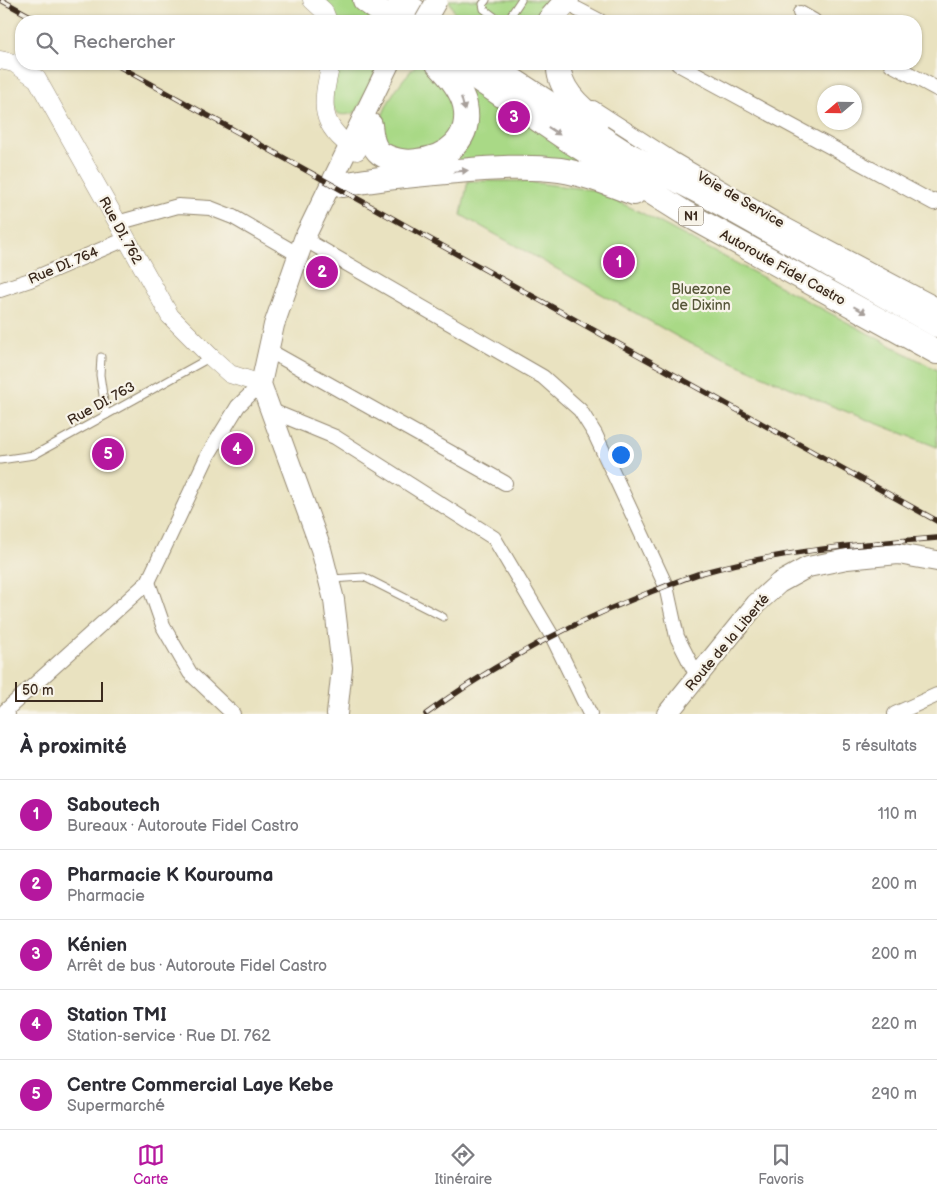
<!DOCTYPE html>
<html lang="fr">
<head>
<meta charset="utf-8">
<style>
	:root { --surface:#fff; --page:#f7f7f7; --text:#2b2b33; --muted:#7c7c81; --line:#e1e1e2; --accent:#b5179e }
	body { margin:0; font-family:"Balsamiq Sans",sans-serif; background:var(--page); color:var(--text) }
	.compass { position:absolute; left:817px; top:85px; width:45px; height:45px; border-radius:50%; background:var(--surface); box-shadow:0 1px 4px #0004; rotate:250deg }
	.scale { position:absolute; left:15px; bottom:12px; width:88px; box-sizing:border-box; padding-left:5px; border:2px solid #3b2a1e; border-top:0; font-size:14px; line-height:18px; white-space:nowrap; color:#3b2a1e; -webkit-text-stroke:4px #f7f3e8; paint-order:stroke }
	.you { position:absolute; left:620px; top:454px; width:18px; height:18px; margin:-12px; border:4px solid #fff; border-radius:50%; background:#1a73e8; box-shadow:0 0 0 8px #1a73e833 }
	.badge { display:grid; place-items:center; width:32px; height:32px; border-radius:50%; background:var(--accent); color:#fff; font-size:16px; font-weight:700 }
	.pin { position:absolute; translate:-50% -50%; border:2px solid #fff; box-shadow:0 1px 5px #0006 }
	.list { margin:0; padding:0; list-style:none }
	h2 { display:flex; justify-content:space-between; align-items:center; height:65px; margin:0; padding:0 20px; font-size:21px }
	h2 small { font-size:16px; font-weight:400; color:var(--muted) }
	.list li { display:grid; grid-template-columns:32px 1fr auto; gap:15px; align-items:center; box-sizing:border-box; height:70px; padding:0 20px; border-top:1px solid var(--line) }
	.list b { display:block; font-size:19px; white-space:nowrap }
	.list p { margin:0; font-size:16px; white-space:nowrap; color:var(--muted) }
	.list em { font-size:16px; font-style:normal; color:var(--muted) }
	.icon { flex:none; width:28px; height:28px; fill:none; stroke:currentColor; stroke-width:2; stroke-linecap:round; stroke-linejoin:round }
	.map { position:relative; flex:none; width:937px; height:714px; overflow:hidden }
	.search { position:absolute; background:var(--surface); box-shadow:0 1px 4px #0004; left:15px; right:15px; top:15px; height:55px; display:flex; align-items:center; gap:12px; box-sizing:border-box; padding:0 18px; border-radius:20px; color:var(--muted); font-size:19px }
	.sheet { height:415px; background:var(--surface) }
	nav { display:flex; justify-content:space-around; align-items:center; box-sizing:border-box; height:70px; border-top:1px solid var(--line); background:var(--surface); font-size:14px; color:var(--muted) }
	nav a { display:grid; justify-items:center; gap:2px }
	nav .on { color:var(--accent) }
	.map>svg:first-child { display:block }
	.green { fill:#a9d986; stroke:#728252 }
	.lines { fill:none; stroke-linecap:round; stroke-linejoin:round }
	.service-casing { stroke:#92866f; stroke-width:9 }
	.minor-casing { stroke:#92866f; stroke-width:16 }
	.tertiary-casing { stroke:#92866f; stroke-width:19 }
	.secondary-casing { stroke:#92866f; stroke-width:22 }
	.trunk-casing { stroke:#92866f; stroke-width:26 }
	.service { stroke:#fff; stroke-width:7 }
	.minor { stroke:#fff; stroke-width:14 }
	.tertiary { stroke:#fff; stroke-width:18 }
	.secondary { stroke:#fff; stroke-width:20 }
	.trunk { stroke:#fff; stroke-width:24 }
	.rail-casing { stroke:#3b2a1e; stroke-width:5.5 }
	.rail { stroke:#f7f3e8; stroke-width:4; stroke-dasharray:11; stroke-linecap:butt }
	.secondary-bridge-casing { stroke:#92866f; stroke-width:22; stroke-linecap:butt }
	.secondary-bridge { stroke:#fff; stroke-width:20 }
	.oneway { fill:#a79f9a }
	.labels { text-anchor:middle; stroke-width:4.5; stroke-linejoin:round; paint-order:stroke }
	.shield { fill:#f7f3e8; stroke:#73665b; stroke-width:1 }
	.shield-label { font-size:12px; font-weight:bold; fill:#3b2a1e }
	.street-label { font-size:14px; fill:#3b2a1e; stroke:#f7f3e8 }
	.park-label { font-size:14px; fill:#565638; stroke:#f7f3e8 }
</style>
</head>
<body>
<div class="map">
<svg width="937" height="714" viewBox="0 0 937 714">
	<rect width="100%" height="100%" fill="#f7f3e8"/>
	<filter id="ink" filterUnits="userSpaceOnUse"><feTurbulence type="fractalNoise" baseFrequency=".02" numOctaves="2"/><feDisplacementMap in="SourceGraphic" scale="10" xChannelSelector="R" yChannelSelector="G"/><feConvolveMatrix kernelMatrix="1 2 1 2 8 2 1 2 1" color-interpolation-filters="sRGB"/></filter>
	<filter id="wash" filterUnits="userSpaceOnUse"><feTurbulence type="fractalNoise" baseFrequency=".0096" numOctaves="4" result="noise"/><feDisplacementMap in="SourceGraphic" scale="20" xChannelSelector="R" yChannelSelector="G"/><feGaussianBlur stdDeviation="1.12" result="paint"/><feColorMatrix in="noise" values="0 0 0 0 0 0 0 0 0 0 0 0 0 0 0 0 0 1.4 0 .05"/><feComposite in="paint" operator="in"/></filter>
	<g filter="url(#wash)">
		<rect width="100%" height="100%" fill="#e9e2c0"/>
		<g class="green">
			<polygon points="323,0 351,0 380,21 337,21 328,4"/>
			<polygon points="449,0 558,0 541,21 458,21"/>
			<path d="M339,64H380L356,112C320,126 334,82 339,64Z"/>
			<path d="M417,64C435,64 448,87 458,100L455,135L430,151H395L377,134C384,104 396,86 417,64Z"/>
			<polygon points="457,79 628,181 426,165 462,146"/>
			<polygon points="468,181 521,181 593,190 640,212 937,370 937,447 827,404 685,341 461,215"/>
		</g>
	</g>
	<g filter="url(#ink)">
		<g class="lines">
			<g class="service-casing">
				<g id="service">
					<polyline points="486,0 483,4 484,9 500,21"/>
					<polyline points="507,21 521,0"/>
					<polyline points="101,357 100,375 106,415"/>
					<polyline points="0,460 34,455 211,357"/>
					<polyline points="331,579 364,577 443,617"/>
				</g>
			</g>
			<g class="minor-casing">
				<g id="minor">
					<polyline points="577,9 600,21"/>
					<polyline points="800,13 814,21"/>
					<polyline points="678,64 934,203 937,200"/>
					<polyline points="891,64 937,89"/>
					<polyline points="593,108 672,159 780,222 937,305"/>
					<polyline points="117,223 178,206 210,208 233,217 299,255"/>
					<polyline points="304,239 543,377 580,410 595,434 666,586 677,637 697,676"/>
					<polyline points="0,290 30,280 126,239"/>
					<polyline points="268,350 505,483"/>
					<polyline points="272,411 335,437 494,538 552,636 590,714"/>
					<polyline points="148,582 164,628 190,673 233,714"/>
					<polyline points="8,714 5,711 148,582 208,455 238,406 261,384"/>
					<polyline points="895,714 937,695"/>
				</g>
			</g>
			<g class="tertiary-casing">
				<g id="tertiary">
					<polyline points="312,0 324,11 328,21"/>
					<polyline points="0,60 14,63 37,79 170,316 211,357 230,374 261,384"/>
					<path d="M331,64C321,105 318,126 357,151"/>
				</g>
			</g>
			<g class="secondary-casing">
				<g id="secondary">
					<polyline points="337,714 342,668 334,600 321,549 261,384 274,325 304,239 389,64"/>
					<polyline points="667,714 756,604 779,583 808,567 847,559 898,554 937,561"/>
				</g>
			</g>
			<g class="trunk-casing">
				<g id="trunk">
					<polyline points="365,0 394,21"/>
					<polyline points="400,0 429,21"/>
					<polyline points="549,21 567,0"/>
					<polyline points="456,64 570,141 683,212 937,352"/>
					<polyline points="488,64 625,153 706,195 937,325"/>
					<path d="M559,64C557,87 579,108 597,120"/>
					<path d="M370,125C371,134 372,147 380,153C390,160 406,163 417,161C447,158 472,139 465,105C461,89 449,75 438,64"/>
					<path d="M343,185C377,178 411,175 446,172C484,169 522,165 560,170C586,174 610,184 634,193"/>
				</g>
			</g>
			<use href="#service" class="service"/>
			<use href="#minor" class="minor"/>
			<use href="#tertiary" class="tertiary"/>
			<use href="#secondary" class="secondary"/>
			<use href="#trunk" class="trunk"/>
			<g class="rail-casing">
				<g id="rail">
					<polyline points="1,0 39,21"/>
					<polyline points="115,64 937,521"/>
					<path d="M426,714C494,664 569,624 648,593C667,586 686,577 705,572C781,551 859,544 937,538"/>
				</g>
			</g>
			<use href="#rail" class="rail"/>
			<g class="secondary-bridge-casing">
				<polyline id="secondary-bridge" points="425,21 437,0"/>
			</g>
			<use href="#secondary-bridge" class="secondary-bridge"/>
		</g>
		<defs><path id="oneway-solid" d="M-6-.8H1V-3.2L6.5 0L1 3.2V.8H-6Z" transform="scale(1.25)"/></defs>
		<g class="oneway">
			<use href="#oneway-solid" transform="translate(463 104) rotate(75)"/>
			<use href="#oneway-solid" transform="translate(554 131) rotate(34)"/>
			<use href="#oneway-solid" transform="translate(461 171) rotate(-5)"/>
			<use href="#oneway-solid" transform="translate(860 310) rotate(29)"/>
		</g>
	</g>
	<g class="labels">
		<rect class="shield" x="678.5" y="206.5" width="25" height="19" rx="4"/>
		<g class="shield-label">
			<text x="691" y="220">N1</text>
		</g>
		<g class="street-label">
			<text transform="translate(741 199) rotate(30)" y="5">Voie de Service</text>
			<text transform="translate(121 230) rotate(61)" y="5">Rue DI. 762</text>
			<text transform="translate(63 265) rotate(-23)" y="5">Rue DI. 764</text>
			<text transform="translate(783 267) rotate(29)" y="5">Autoroute Fidel Castro</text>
			<text transform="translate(101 403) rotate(-29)" y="5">Rue DI. 763</text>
			<text transform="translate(727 642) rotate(-50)" y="5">Route de la Liberté</text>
		</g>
		<g class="park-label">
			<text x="701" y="294">Bluezone<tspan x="701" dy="16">de Dixinn</tspan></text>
		</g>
	</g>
</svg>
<svg class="compass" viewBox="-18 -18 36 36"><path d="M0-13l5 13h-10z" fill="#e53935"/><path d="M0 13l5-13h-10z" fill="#7c7c81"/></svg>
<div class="scale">50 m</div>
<div class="you"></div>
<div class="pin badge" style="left:619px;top:262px">1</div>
<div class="pin badge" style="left:322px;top:272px">2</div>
<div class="pin badge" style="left:514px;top:117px">3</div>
<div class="pin badge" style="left:237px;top:449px">4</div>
<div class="pin badge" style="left:108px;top:454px">5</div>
<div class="search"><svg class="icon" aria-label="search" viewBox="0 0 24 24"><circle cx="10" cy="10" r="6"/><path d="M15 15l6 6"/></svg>Rechercher</div>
</div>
<section class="sheet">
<h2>À proximité<small>5 résultats</small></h2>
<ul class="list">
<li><span class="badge">1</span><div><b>Saboutech</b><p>Bureaux · Autoroute Fidel Castro</p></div><em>110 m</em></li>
<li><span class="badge">2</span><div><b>Pharmacie K Kourouma</b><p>Pharmacie</p></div><em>200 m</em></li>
<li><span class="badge">3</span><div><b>Kénien</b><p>Arrêt de bus · Autoroute Fidel Castro</p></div><em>200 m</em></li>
<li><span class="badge">4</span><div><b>Station TMI</b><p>Station-service · Rue DI. 762</p></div><em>220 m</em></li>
<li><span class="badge">5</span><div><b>Centre Commercial Laye Kebe</b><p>Supermarché</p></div><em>290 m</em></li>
</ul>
</section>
<nav>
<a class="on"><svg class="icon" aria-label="map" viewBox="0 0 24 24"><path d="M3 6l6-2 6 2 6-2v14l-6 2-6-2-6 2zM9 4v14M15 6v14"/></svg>Carte</a>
<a><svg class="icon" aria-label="directions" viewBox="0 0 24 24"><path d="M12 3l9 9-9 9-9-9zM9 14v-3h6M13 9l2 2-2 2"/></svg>Itinéraire</a>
<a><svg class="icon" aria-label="saved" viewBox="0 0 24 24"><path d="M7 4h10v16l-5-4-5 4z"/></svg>Favoris</a>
</nav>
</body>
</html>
